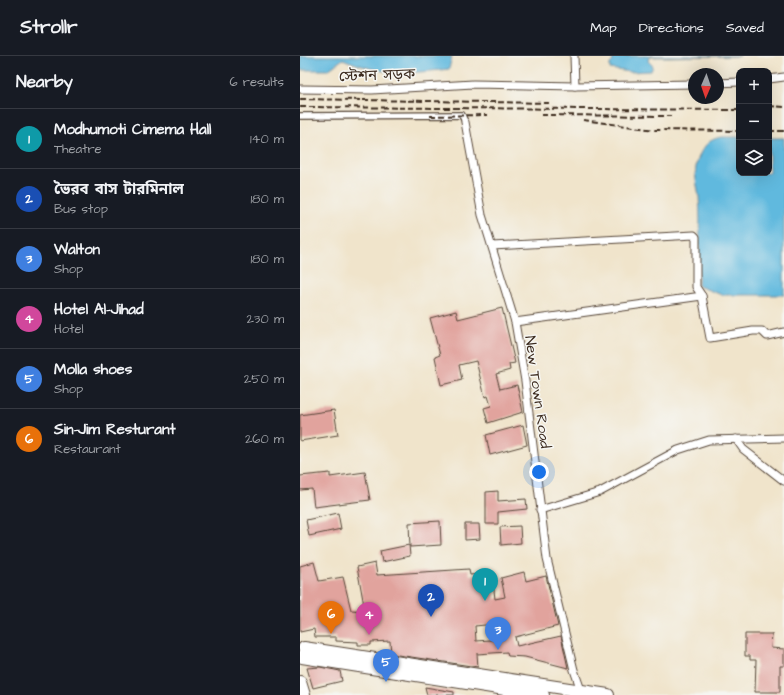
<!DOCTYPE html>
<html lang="en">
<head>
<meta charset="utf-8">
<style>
	:root { --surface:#171b24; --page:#20242c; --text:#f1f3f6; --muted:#9ea1a6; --line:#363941; --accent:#1a73e8 }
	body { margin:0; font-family:"Architects Daughter","Noto Sans Bengali",sans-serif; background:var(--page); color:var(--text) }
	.controls { position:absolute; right:12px; top:12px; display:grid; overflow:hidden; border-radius:8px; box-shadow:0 4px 16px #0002 }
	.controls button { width:36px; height:36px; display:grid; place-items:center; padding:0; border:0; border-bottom:1px solid var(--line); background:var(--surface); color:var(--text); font:20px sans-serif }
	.compass { position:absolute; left:388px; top:12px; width:36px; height:36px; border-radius:50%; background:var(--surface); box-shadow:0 4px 16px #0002; rotate:182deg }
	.you { position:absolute; left:239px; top:416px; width:14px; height:14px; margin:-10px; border:3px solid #fff; border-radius:50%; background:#1a73e8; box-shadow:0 0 0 6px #1a73e833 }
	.badge { display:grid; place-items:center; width:26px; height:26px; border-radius:50%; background:var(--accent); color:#fff; font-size:13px; font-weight:700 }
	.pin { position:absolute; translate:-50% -33px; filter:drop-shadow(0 1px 2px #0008) }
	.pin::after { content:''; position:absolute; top:21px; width:14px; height:12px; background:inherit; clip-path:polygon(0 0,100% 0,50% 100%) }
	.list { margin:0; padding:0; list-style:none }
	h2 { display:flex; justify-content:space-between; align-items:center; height:52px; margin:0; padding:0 16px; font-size:17px }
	h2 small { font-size:13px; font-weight:400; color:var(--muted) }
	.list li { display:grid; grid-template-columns:26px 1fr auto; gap:12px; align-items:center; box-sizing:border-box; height:60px; padding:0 16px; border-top:1px solid var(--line) }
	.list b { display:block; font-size:15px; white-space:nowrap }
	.list p { margin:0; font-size:13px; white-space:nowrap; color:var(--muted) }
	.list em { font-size:13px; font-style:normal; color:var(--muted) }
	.icon { flex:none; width:22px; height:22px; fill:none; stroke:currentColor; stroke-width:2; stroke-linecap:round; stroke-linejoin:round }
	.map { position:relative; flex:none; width:484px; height:639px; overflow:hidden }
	header { display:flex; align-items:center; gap:24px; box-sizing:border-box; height:56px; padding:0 20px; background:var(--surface); border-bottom:1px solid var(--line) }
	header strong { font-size:19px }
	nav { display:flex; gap:22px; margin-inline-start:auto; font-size:14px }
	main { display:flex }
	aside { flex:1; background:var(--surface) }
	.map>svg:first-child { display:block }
	.water { fill:#61b9de; stroke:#4e727e }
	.building { fill:#e1a39d; fill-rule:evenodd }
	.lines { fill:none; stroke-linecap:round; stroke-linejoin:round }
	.pedestrian-casing { stroke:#564638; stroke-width:8 }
	.minor-casing { stroke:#564638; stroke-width:9 }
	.primary-casing { stroke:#564638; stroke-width:14 }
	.trunk-casing { stroke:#564638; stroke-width:14 }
	.pedestrian { stroke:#fff; stroke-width:5.5 }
	.minor { stroke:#fff; stroke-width:7 }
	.primary { stroke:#fff; stroke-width:12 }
	.trunk { stroke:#fff; stroke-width:12 }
	.rail { stroke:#3b2a1e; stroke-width:2; stroke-dasharray:6 3; stroke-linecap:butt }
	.labels { text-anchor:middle; stroke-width:3; stroke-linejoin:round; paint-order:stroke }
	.street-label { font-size:15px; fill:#3b2a1e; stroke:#f6f6f2 }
</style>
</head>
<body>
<header>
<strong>Strollr</strong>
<nav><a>Map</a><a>Directions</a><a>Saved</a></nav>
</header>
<main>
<aside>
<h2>Nearby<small>6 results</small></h2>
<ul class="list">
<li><span class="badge" style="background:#0f9aa8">1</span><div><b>Modhumoti Cimema Hall</b><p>Theatre</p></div><em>140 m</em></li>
<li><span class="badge" style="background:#1a4fb4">2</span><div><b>ভৈরব বাস টারমিনাল</b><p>Bus stop</p></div><em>180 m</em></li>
<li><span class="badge" style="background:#3f7fe0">3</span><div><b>Walton</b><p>Shop</p></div><em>180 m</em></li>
<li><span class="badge" style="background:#d1479c">4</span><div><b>Hotel Al-Jihad</b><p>Hotel</p></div><em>230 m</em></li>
<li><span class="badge" style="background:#3f7fe0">5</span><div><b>Molla shoes</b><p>Shop</p></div><em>250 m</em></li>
<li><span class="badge" style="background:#e8710a">6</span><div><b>Sin-Jim Resturant</b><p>Restaurant</p></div><em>260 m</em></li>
</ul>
</aside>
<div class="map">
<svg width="484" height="639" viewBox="0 0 484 639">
	<rect width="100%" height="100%" fill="#f6f6f2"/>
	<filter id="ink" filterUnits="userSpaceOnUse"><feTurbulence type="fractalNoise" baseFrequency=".025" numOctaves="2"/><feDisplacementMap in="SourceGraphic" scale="8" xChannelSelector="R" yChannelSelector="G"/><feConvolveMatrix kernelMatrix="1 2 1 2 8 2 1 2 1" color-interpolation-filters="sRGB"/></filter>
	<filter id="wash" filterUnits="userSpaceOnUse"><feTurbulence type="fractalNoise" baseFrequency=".012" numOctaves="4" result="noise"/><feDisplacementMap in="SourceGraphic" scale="16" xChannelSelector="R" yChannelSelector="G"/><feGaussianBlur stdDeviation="0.9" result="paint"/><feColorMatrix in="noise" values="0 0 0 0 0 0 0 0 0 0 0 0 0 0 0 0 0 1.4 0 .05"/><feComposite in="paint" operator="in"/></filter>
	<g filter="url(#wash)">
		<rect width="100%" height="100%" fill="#f0e4cb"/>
		<g class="water">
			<path d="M0,0H152L149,13C105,18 85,20 43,3L28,14H0Z"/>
			<polygon points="309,0 440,0 349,1 348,5 353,10 351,15 330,16 310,13 310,8 313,5 312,1"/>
			<path d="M422,81H439V117H469V82H484V239H422L398,230C399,201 401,171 399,141C398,132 394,120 396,111C399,96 406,83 422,81Z"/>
		</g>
		<g id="blocks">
			<g class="building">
				<polygon points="202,252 215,307 209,308 210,314 196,318 200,333 217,329 223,356 188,367 184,352 191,350 188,340 185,341 176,305 159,309 162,324 141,329 135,301 140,299 130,262 156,255 158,263"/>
				<polygon points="34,354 38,379 0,385 0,359"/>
				<polygon points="223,369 227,389 190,399 186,379"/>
				<polygon points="65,416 70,444 14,451 12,433 0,434 0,420 30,417 30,421"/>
				<polygon points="198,435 198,445 226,443 227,453 198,456 198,468 186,468 186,436"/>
				<polygon points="38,457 41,473 9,480 6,464"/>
				<polygon points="140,465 141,489 110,491 109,467"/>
				<polygon points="165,468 179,468 180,483 165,484"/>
				<polygon points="220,470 221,487 201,489 200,471"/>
				<polygon points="109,489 110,500 82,506 80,495"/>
				<path d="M14,506L19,525L43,521L51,554L65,555L57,511L75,507L77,519L169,513L170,519L192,517L195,543L205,541L201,522L224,516L226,525L246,520L258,570L215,581L217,590L261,580L268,612L225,601L208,600L207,596L177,598L178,611L91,598L90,585L71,586V589H58V586L36,585V581H15L14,573L0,576V510ZM205,567L208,579L204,580V583L176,585L175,570Z"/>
				<polygon points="445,578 472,578 471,592 484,593 484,610 480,610 480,636 455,636 456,604 450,604 450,600 445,600"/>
				<polygon points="20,611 40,615 42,625 13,632 7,612"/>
				<polygon points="125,631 154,636 154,639 127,639"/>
			</g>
		</g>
	</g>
	<g filter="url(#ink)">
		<use href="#blocks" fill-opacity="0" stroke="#564638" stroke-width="1"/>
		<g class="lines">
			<g class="pedestrian-casing">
				<polyline id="pedestrian" points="0,60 162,59 165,66"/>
			</g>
			<g class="minor-casing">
				<g id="minor">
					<polyline points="274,0 275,30"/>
					<polyline points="469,23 484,21"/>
					<polyline points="418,27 439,26"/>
					<polyline points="0,33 72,34 173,28 275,30 394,28"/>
					<polyline points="165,66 182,159 215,266 225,325 247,503 274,614 282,637"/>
					<polyline points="192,190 394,179 396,181 396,231 402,240 410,282 453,275 462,275 467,280 484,276"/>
					<polyline points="215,266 402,240"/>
					<polyline points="436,383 443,393 484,425"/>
					<polyline points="240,454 300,436 378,394 409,384 484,382"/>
				</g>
			</g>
			<g class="primary-casing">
				<polyline id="primary" points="0,626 4,639"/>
			</g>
			<g class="trunk-casing">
				<g id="trunk">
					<polyline points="4,592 308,639"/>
					<polyline points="2,601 243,639"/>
				</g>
			</g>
			<use href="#pedestrian" class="pedestrian"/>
			<use href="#minor" class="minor"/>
			<use href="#primary" class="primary"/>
			<use href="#trunk" class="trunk"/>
			<g class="rail">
				<polyline points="0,43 250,47"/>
				<polyline points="469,50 484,51"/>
				<polyline points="0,51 439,54"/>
				<polyline points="241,59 371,60"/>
				<polyline points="130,60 187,59"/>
				<polyline points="283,64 355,74 439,75"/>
				<polyline points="469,75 484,75"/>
			</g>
		</g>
	</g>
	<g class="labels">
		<g class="street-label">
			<text transform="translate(77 19) rotate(-2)" y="5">স্টেশন সড়ক</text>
			<text transform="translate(238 336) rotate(82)" y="5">New Town Road</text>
		</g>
	</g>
</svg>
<div class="controls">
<button>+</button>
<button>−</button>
<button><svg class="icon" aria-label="layers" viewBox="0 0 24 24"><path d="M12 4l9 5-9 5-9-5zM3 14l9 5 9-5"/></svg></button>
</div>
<svg class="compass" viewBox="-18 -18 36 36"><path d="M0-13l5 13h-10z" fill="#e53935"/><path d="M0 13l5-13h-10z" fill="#9ea1a6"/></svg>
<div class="you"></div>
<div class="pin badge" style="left:185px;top:545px;background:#0f9aa8">1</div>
<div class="pin badge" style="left:131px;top:561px;background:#1a4fb4">2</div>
<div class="pin badge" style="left:198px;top:594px;background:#3f7fe0">3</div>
<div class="pin badge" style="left:69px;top:579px;background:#d1479c">4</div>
<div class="pin badge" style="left:86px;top:626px;background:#3f7fe0">5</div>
<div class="pin badge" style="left:31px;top:578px;background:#e8710a">6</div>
</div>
</main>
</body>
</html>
